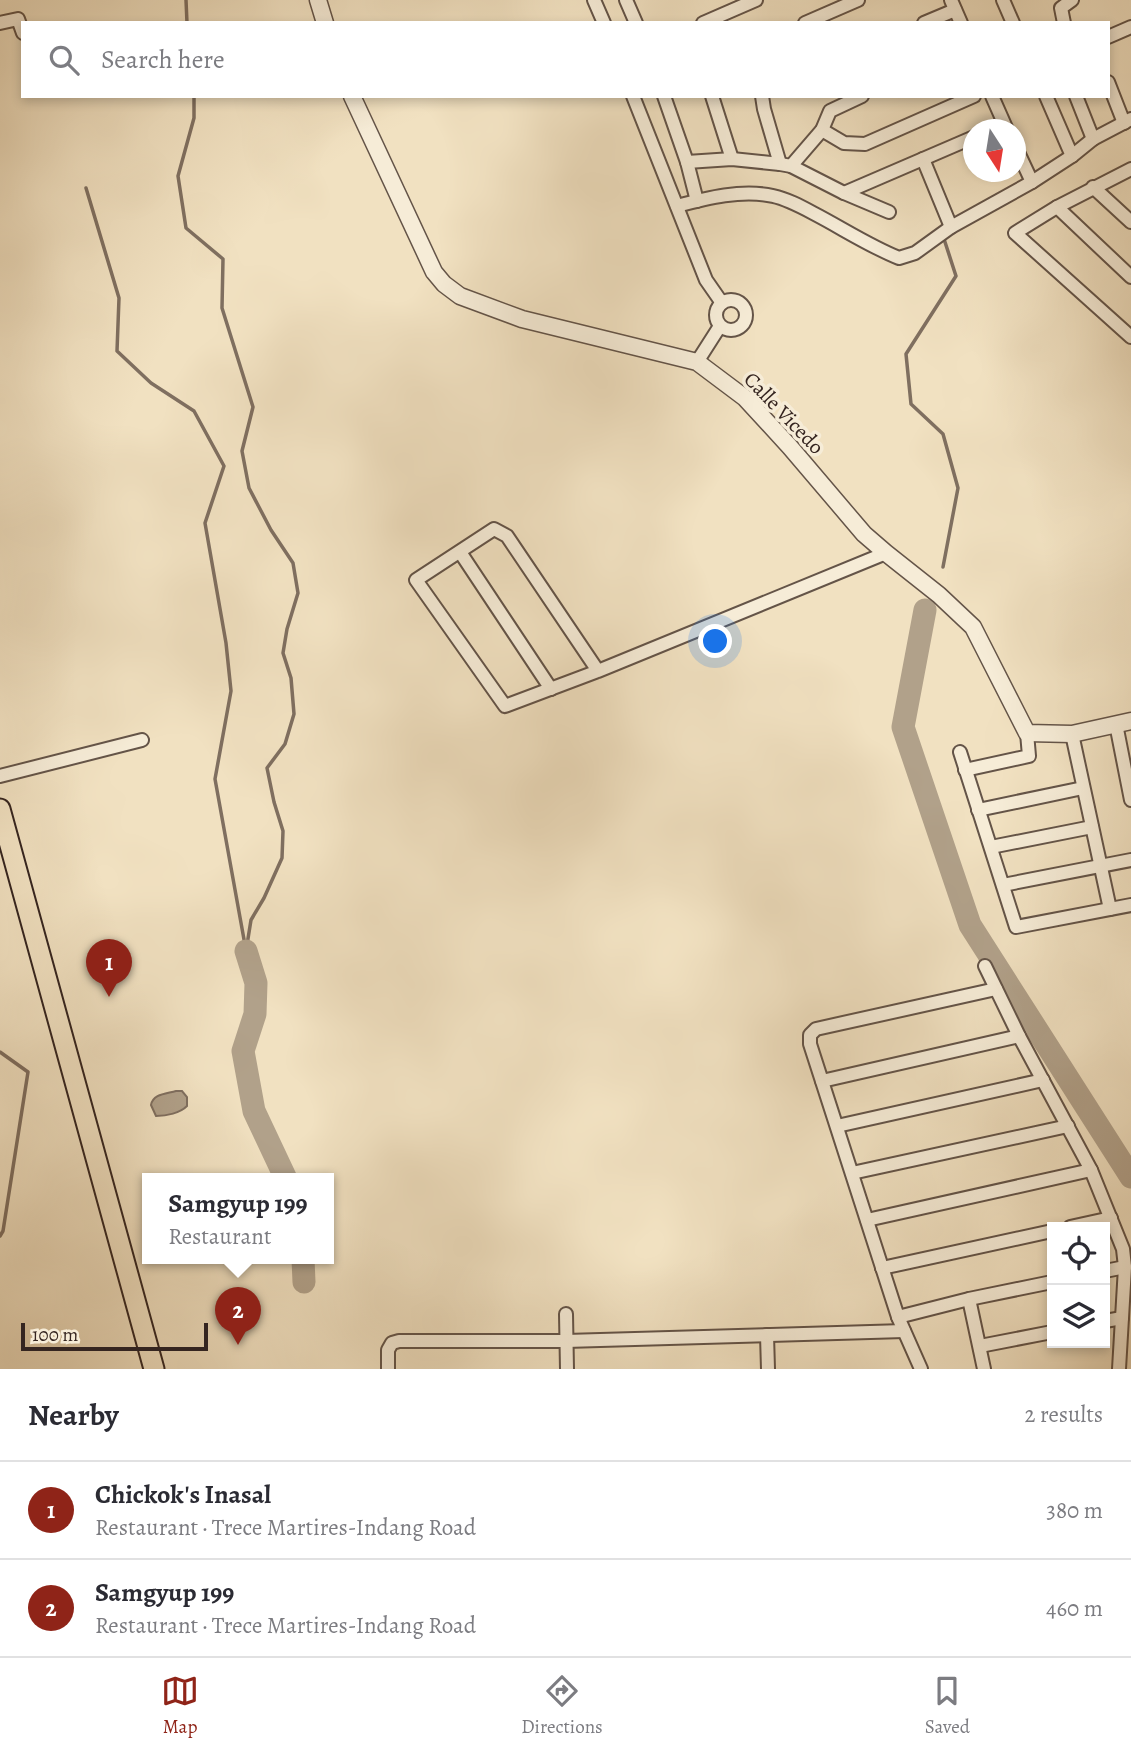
<!DOCTYPE html>
<html lang="en">
<head>
<meta charset="utf-8">
<style>
	:root { --surface:#fff; --page:#f7f7f7; --text:#2b2b33; --muted:#7c7c81; --line:#e1e1e2; --accent:#8f2418 }
	body { margin:0; font-family:Alegreya,serif; background:var(--page); color:var(--text) }
	.controls { position:absolute; right:21px; bottom:21px; display:grid; overflow:hidden; border-radius:0px; box-shadow:0 4px 10px #0003 }
	.controls button { width:63px; height:63px; display:grid; place-items:center; padding:0; border:0; border-bottom:2px solid var(--line); background:var(--surface); color:var(--text); font:35px sans-serif }
	.compass { position:absolute; left:963px; top:119px; width:63px; height:63px; border-radius:50%; background:var(--surface); box-shadow:0 4px 10px #0003; rotate:168deg }
	.scale { position:absolute; left:21px; bottom:18px; width:187px; box-sizing:border-box; padding-left:7px; border:4px solid #352520; border-top:0; font-size:19px; line-height:24px; white-space:nowrap; color:#352520; -webkit-text-stroke:5px #f6ecd7; paint-order:stroke }
	.you { position:absolute; left:716px; top:642px; width:24px; height:24px; margin:-18px; border:5px solid #fff; border-radius:50%; background:#1a73e8; box-shadow:0 0 0 10px #1a73e833 }
	.badge { display:grid; place-items:center; width:46px; height:46px; border-radius:50%; background:var(--accent); color:#fff; font-size:23px; font-weight:700 }
	.pin { position:absolute; translate:-50% -58px; filter:drop-shadow(0 2px 4px #0008) }
	.pin::after { content:''; position:absolute; top:37px; width:24px; height:21px; background:inherit; clip-path:polygon(0 0,100% 0,50% 100%) }
	.popup { position:absolute; left:142px; top:1173px; width:192px; height:91px; box-sizing:border-box; display:grid; place-content:center; border-radius:0px; background:var(--surface); filter:drop-shadow(0 2px 5px #0005); font-size:23px; white-space:nowrap; color:var(--muted) }
	.popup b { font-size:26px; color:var(--text) }
	.popup::after { content:''; position:absolute; left:50%; top:100%; margin-left:-14px; border:14px solid transparent; border-top-color:var(--surface) }
	.list { margin:0; padding:0; list-style:none }
	h2 { display:flex; justify-content:space-between; align-items:center; height:91px; margin:0; padding:0 28px; font-size:30px }
	h2 small { font-size:23px; font-weight:400; color:var(--muted) }
	.list li { display:grid; grid-template-columns:46px 1fr auto; gap:21px; align-items:center; box-sizing:border-box; height:98px; padding:0 28px; border-top:2px solid var(--line) }
	.list b { display:block; font-size:26px; white-space:nowrap }
	.list p { margin:0; font-size:23px; white-space:nowrap; color:var(--muted) }
	.list em { font-size:23px; font-style:normal; color:var(--muted) }
	.icon { flex:none; width:38px; height:38px; fill:none; stroke:currentColor; stroke-width:2; stroke-linecap:round; stroke-linejoin:round }
	.map { position:relative; flex:none; width:1131px; height:1369px; overflow:hidden }
	.search { position:absolute; background:var(--surface); box-shadow:0 4px 10px #0003; left:21px; right:21px; top:21px; height:77px; display:flex; align-items:center; gap:18px; box-sizing:border-box; padding:0 24px; border-radius:0px; color:var(--muted); font-size:26px }
	.sheet { height:287px; background:var(--surface) }
	nav { display:flex; justify-content:space-around; align-items:center; box-sizing:border-box; height:98px; border-top:2px solid var(--line); background:var(--surface); font-size:19px; color:var(--muted) }
	nav a { display:grid; justify-items:center; gap:4px }
	nav .on { color:var(--accent) }
	.map>svg:first-child { display:block }
	.water { fill:#b1a18a; stroke:#7f6f60; stroke-width:2 }
	.lines { fill:none; stroke-linecap:round; stroke-linejoin:round }
	.stream { stroke:#7f6f60; stroke-width:3.5 }
	.river { stroke:#b1a18a; stroke-width:23 }
	.minor-casing { stroke:#645448; stroke-width:16 }
	.tertiary-casing { stroke:#645448; stroke-width:19 }
	.primary-casing { stroke:#352520; stroke-width:23 }
	.minor { stroke:#f6ecd7; stroke-width:12 }
	.tertiary { stroke:#f6ecd7; stroke-width:16 }
	.primary { stroke:#f1e1c1; stroke-width:19 }
	.labels { text-anchor:middle; stroke-width:7; stroke-linejoin:round; paint-order:stroke }
	.street-label { font-size:21px; fill:#352520; stroke:#f6ecd7 }
</style>
</head>
<body>
<div class="map">
<svg width="1131" height="1369" viewBox="0 0 1131 1369">
	<rect width="100%" height="100%" fill="#f1e1c1"/>
	<filter id="stains"><feTurbulence type="fractalNoise" baseFrequency=".00286" numOctaves="4"/><feColorMatrix values="0 0 0 0 .2 0 0 0 0 .09 0 0 0 0 .02 0 0 0 .5 -.17"/></filter>
	<radialGradient id="worn" r=".72"><stop offset=".6" stop-color="#630" stop-opacity="0"/><stop offset="1" stop-color="#630" stop-opacity=".3"/></radialGradient>
	<path class="water" d="M176,1091H182L187,1097V1106C180,1113 167,1116 156,1116L151,1105C153,1094 165,1094 176,1091Z"/>
	<g class="lines">
		<g class="stream">
			<polyline points="186,0 187,23"/>
			<polyline points="194,96 194,118 178,176 186,228 223,259 222,308 253,407 242,451 249,488 271,530 293,563 298,593 287,629 283,653 291,678 294,714 285,744 267,768 274,802 283,831 282,858 264,898 251,920 246,951"/>
			<polyline points="86,188 119,298 117,351 151,383 194,411 224,466 205,523 226,643 231,691 215,779 245,945"/>
			<polyline points="943,567 958,488 943,434 911,404 906,354 956,276 944,239"/>
			<polyline points="0,1052 28,1072 3,1231 0,1236"/>
		</g>
		<g class="river">
			<polyline points="925,610 903,727 970,925 1131,1177"/>
			<polyline points="246,951 256,983 255,1014 243,1051 254,1111 286,1179"/>
			<polyline points="303,1259 304,1282"/>
		</g>
		<g class="minor-casing">
			<g id="minor">
				<polyline points="594,0 604,23"/>
				<polyline points="626,0 636,23"/>
				<polyline points="951,0 961,23"/>
				<polyline points="1003,0 1013,23"/>
				<polyline points="0,23 18,19 23,33"/>
				<polyline points="703,23 756,0"/>
				<polyline points="805,23 858,0"/>
				<polyline points="924,23 955,10"/>
				<polyline points="1064,23 1061,8 1072,0"/>
				<polyline points="1108,37 1131,27"/>
				<polyline points="1108,82 1124,123"/>
				<polyline points="633,96 706,280 722,303"/>
				<polyline points="664,96 687,162 697,201"/>
				<polyline points="712,96 732,159"/>
				<polyline points="762,96 764,109 780,164"/>
				<polyline points="992,96 1007,130"/>
				<polyline points="1046,96 1072,156"/>
				<polyline points="1076,96 1093,139"/>
				<polyline points="822,130 844,143 865,144 974,96"/>
				<polyline points="1016,148 1032,182"/>
				<polyline points="923,159 951,227"/>
				<polyline points="687,162 732,159 780,164 791,166 844,193 889,212"/>
				<polyline points="791,166 822,130 830,111 862,96"/>
				<polyline points="1131,169 1057,207 1015,233 1131,337"/>
				<polyline points="1093,187 1131,222"/>
				<polyline points="844,193 974,137"/>
				<path d="M677,206C707,198 742,189 773,196C787,199 800,206 813,213C842,228 869,246 899,258L915,253L951,227L1032,182L1072,156L1093,139L1131,119"/>
				<polyline points="1057,207 1131,277"/>
				<circle cx="731" cy="315" r="15"/>
				<polyline points="697,362 720,326"/>
				<polyline points="460,552 551,689"/>
				<polyline points="598,671 507,536 494,529 416,580 505,706 598,671 886,553"/>
				<polyline points="1116,724 1131,800"/>
				<polyline points="1072,734 1110,909"/>
				<polyline points="960,752 1016,927 1131,905"/>
				<polyline points="965,770 1029,756 1027,733"/>
				<polyline points="0,776 142,740"/>
				<polyline points="978,810 1083,788"/>
				<polyline points="991,847 1092,827"/>
				<polyline points="1003,885 1131,860"/>
				<polyline points="985,966 1019,1036 1091,1170 1123,1249 1125,1267 1119,1369"/>
				<polyline points="822,1081 1019,1036"/>
				<polyline points="837,1126 1043,1080"/>
				<polyline points="852,1173 1068,1126"/>
				<polyline points="867,1220 1091,1170"/>
				<polyline points="1070,1227 1111,1218"/>
				<polyline points="882,1268 1052,1231"/>
				<polyline points="1105,1271 1125,1267"/>
				<polyline points="969,1299 984,1369"/>
				<polyline points="566,1314 567,1369"/>
				<polyline points="898,1317 969,1299 1052,1282"/>
				<polyline points="1105,1321 1122,1318"/>
				<polyline points="767,1335 768,1369"/>
				<polyline points="980,1346 1052,1332"/>
				<polyline points="388,1369 388,1350 392,1343 399,1341 566,1341 904,1331"/>
				<polyline points="921,1369 898,1317 810,1044 810,1035 816,1029 996,989"/>
			</g>
		</g>
		<g class="tertiary-casing">
			<g id="tertiary">
				<polyline points="318,0 325,23"/>
				<polyline points="352,96 434,272 444,284 460,296 522,319 697,362 745,398 790,447 864,534 886,553 939,595 973,627 1027,733 1072,734 1131,721"/>
			</g>
		</g>
		<g class="primary-casing">
			<polyline id="primary" points="0,809 154,1369"/>
		</g>
		<use href="#minor" class="minor"/>
		<use href="#tertiary" class="tertiary"/>
		<use href="#primary" class="primary"/>
	</g>
	<g class="labels">
		<g class="street-label">
			<text transform="translate(784 413) rotate(46)" y="7">Calle Vicedo</text>
		</g>
	</g>
	<rect width="100%" height="100%" filter="url(#stains)"/>
	<rect width="100%" height="100%" fill="url(#worn)"/>
</svg>
<div class="controls">
<button><svg class="icon" aria-label="locate" viewBox="0 0 24 24"><circle cx="12" cy="12" r="6"/><path d="M12 2v4M12 18v4M2 12h4M18 12h4"/></svg></button>
<button><svg class="icon" aria-label="layers" viewBox="0 0 24 24"><path d="M12 4l9 5-9 5-9-5zM3 14l9 5 9-5"/></svg></button>
</div>
<svg class="compass" viewBox="-18 -18 36 36"><path d="M0-13l5 13h-10z" fill="#e53935"/><path d="M0 13l5-13h-10z" fill="#7c7c81"/></svg>
<div class="scale">100 m</div>
<div class="you"></div>
<div class="pin badge" style="left:109px;top:997px">1</div>
<div class="pin badge" style="left:238px;top:1345px">2</div>
<div class="popup"><b>Samgyup 199</b>Restaurant</div>
<div class="search"><svg class="icon" aria-label="search" viewBox="0 0 24 24"><circle cx="10" cy="10" r="6"/><path d="M15 15l6 6"/></svg>Search here</div>
</div>
<section class="sheet">
<h2>Nearby<small>2 results</small></h2>
<ul class="list">
<li><span class="badge">1</span><div><b>Chickok's Inasal</b><p>Restaurant · Trece Martires-Indang Road</p></div><em>380 m</em></li>
<li><span class="badge">2</span><div><b>Samgyup 199</b><p>Restaurant · Trece Martires-Indang Road</p></div><em>460 m</em></li>
</ul>
</section>
<nav>
<a class="on"><svg class="icon" aria-label="map" viewBox="0 0 24 24"><path d="M3 6l6-2 6 2 6-2v14l-6 2-6-2-6 2zM9 4v14M15 6v14"/></svg>Map</a>
<a><svg class="icon" aria-label="directions" viewBox="0 0 24 24"><path d="M12 3l9 9-9 9-9-9zM9 14v-3h6M13 9l2 2-2 2"/></svg>Directions</a>
<a><svg class="icon" aria-label="saved" viewBox="0 0 24 24"><path d="M7 4h10v16l-5-4-5 4z"/></svg>Saved</a>
</nav>
</body>
</html>
